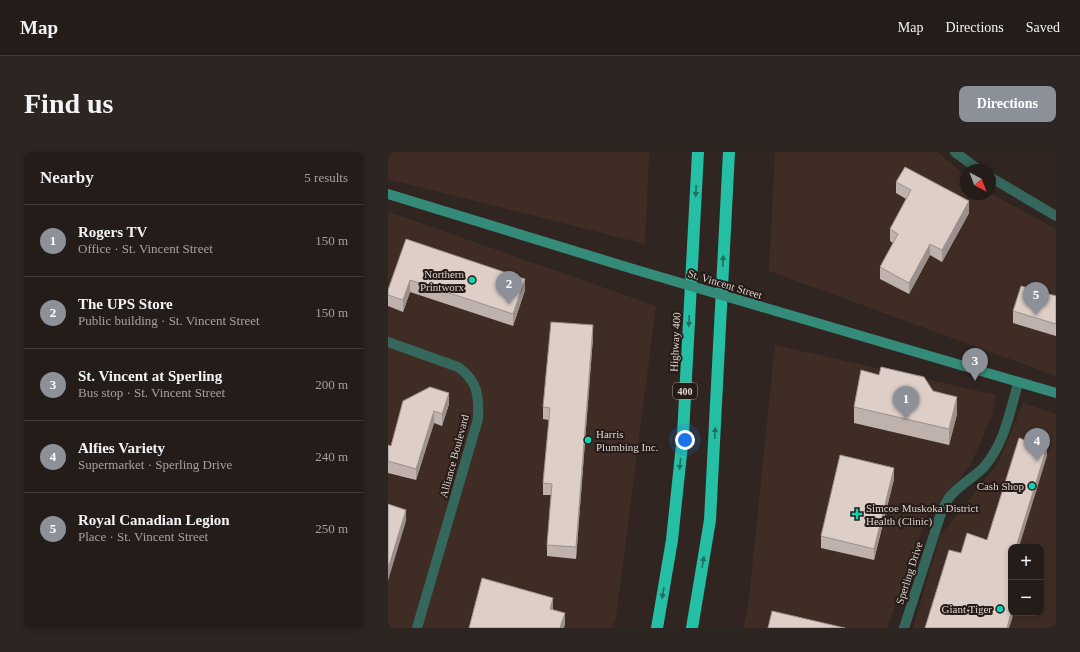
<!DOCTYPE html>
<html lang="en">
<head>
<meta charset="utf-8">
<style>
	:root { --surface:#241c18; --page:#2c2521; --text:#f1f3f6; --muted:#a3a1a2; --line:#413a37; --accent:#8c9099 }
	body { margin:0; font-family:Georgia,serif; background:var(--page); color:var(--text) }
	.controls { position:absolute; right:12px; bottom:12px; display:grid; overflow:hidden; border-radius:8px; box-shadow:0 2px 6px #0003 }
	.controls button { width:36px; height:36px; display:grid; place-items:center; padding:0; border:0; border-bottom:1px solid var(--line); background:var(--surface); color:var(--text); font:20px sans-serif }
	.compass { position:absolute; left:572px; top:12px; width:36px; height:36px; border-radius:50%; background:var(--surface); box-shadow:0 2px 6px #0003; rotate:138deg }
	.you { position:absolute; left:297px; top:288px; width:14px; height:14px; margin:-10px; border:3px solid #fff; border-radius:50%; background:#1a73e8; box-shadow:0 0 0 6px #1a73e833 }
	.badge { display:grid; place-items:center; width:26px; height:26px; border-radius:50%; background:var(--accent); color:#fff; font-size:13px; font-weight:700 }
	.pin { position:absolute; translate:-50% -33px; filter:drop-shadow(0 1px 2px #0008) }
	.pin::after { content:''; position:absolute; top:21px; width:14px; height:12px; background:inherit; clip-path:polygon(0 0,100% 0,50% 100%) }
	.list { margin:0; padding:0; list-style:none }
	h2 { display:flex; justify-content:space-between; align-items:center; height:52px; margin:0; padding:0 16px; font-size:17px }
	h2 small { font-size:13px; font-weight:400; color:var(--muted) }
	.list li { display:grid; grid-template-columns:26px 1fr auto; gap:12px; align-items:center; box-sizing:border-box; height:72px; padding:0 16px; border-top:1px solid var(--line) }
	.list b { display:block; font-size:15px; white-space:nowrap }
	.list p { margin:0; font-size:13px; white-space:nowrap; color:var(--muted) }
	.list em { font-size:13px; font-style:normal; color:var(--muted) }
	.map { position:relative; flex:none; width:668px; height:476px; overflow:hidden; border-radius:8px }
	header { display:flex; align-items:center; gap:24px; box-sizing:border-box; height:56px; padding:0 20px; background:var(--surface); border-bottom:1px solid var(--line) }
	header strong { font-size:19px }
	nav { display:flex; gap:22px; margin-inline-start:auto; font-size:14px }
	.intro { display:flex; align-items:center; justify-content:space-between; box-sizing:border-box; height:96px; padding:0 24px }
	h1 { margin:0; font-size:28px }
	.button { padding:10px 18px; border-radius:8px; background:var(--accent); color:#fff; font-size:14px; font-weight:700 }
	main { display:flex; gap:24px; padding:0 24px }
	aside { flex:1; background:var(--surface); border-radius:8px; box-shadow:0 2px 6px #0003 }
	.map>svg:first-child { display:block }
	.built { fill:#3f2d25; fill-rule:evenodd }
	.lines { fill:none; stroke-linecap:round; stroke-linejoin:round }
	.minor { stroke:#36675c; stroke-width:10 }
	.secondary { stroke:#358b79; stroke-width:10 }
	.motorway { stroke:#24bfa4; stroke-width:12 }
	.secondary-bridge { stroke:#358b79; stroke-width:10 }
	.wall { fill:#bfb1ac }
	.shaded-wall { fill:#9b908c }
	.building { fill:#decec8; stroke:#9b908c }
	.oneway { fill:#256d5d }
	.poi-dot { fill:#08d5b5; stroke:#261b16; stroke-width:1.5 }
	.labels { text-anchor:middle; stroke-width:4; stroke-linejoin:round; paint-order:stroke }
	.shield { fill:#261b16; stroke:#a79e9a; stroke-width:1 }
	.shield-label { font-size:10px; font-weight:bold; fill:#ded6d3 }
	.poi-label { font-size:11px; fill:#ded6d3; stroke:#261b16; text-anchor:end }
	.street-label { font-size:11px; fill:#ded6d3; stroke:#261b16 }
</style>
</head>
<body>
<header>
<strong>Map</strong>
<nav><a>Map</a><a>Directions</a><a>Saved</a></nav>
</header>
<div class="intro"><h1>Find us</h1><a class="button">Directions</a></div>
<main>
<aside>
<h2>Nearby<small>5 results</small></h2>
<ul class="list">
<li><span class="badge">1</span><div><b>Rogers TV</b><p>Office · St. Vincent Street</p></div><em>150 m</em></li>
<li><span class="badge">2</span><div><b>The UPS Store</b><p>Public building · St. Vincent Street</p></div><em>150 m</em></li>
<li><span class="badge">3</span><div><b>St. Vincent at Sperling</b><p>Bus stop · St. Vincent Street</p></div><em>200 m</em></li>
<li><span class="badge">4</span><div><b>Alfies Variety</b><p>Supermarket · Sperling Drive</p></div><em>240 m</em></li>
<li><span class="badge">5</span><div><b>Royal Canadian Legion</b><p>Place · St. Vincent Street</p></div><em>250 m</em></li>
</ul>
</aside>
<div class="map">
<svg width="668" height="476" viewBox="0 0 668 476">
	<rect width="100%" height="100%" fill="#302520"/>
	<g class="built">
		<polygon points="0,0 261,0 257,92 0,27"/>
		<polygon points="387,0 549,0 578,24 578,42 602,42 602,41 668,77 668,224 381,119"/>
		<polygon points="1,60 268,154 228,465 224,476 0,476 0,63"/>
		<polygon points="387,193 608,243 604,264 582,314 539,364 499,476 355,476 360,455"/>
		<path d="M635,251L668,262V476H525L552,384L610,311ZM623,395H653V461H623Z"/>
	</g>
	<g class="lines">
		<g class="minor">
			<polyline points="567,0 591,18"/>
			<polyline points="602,25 668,64"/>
			<path d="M0,190L70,215C90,229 91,244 90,267L29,476"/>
			<path d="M516,476L554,358C556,354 558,350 560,347C569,334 584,327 595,316C616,293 622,260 630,231"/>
		</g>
		<g class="secondary">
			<polyline points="0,42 245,117"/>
			<polyline points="388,159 668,241"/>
		</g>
		<g class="motorway">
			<polyline points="269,476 284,388 295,283 310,0"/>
			<polyline points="304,476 322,368 341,0"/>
		</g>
		<polyline class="secondary-bridge" points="245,117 388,159"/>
	</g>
	<g class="wall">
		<polygon points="508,30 581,61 554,110 542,103 521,142 492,127 492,115 505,91 502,89 502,77 518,47 508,41"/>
		<polygon points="18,87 137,138 125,174 22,140 15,160 0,154 0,138"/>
		<polygon points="668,144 668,184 625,171 625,159"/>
		<polygon points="205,185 188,407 159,404 159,393 163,343 155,343 155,331 161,268 155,267 155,255"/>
		<polygon points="545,239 569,262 561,293 466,271 466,255"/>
		<polygon points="15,249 61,252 54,274 46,271 28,328 0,321 0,293 3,294"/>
		<polygon points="506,327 486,408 433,396 433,384"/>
	</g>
	<g class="shaded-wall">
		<polygon points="581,49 581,61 554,110 554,98"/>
		<polygon points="542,92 542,103 521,142 521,131"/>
		<polygon points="137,127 137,138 125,174 125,162"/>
		<polygon points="22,128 22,140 15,160 15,148"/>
		<polygon points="205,173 205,185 188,407 188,395"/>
		<polygon points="61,241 61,252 54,274 54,262"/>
		<polygon points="569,245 569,262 561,293 561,277"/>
		<polygon points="46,259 46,271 28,328 28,317"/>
		<polygon points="659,295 659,304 631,395 628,395"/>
		<polygon points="506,316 506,327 486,408 486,397"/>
		<polygon points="18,358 18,369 0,429 0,417"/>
		<polygon points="165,446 165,457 162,469 162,457"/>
		<polygon points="177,461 177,473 176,476 172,476"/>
		<polygon points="623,461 626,461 621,476 619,476"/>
	</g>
	<g class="building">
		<polygon points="517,15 581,49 554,98 542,92 521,131 492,115 510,82 502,77 523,38 508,30"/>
		<polygon points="18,87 137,127 125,162 22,128 15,148 0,143 0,138"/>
		<polygon points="633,134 668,144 668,172 625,159"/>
		<polygon points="163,170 205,173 188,395 159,393 164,332 155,331 162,256 155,255"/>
		<polygon points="493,215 536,225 545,239 569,245 561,277 466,255 473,218 491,223"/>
		<polygon points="42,235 61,241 54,262 46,259 28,317 0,309 0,293 3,294 15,249"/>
		<polygon points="631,286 659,295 628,395 623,395 623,412 622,416 623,416 623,461 619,476 537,476 561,398 573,401 579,381 599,388"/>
		<polygon points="452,303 506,316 486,397 433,384"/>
		<polygon points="0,352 18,358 0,417"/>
		<polygon points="94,426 165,446 162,457 177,461 172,476 81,476"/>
		<polygon points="384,459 457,476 380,476"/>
	</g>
	<defs><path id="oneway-solid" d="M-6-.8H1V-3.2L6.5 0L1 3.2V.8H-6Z"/></defs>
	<g class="oneway">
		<use href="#oneway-solid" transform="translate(308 39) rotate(93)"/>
		<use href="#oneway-solid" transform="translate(335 109) rotate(-87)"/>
		<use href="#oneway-solid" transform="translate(301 169) rotate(93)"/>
		<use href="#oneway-solid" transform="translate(327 281) rotate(-87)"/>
		<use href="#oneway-solid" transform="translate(292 312) rotate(96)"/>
		<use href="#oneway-solid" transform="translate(315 410) rotate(-80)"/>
		<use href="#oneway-solid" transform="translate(275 441) rotate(100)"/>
	</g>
	<g class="poi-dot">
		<circle cx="84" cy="128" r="4"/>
		<circle cx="200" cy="288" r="4"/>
		<circle cx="644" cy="334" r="4"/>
		<path d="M467 356h4v4h4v4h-4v4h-4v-4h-4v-4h4z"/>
		<circle cx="612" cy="457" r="4"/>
	</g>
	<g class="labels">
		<rect class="shield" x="285" y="231" width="24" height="16" rx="3"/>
		<g class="shield-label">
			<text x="297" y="243">400</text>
		</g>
		<g class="poi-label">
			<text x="76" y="126">Northern<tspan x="76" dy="13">Printworx</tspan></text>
			<text x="208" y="286" text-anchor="start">Harris<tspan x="208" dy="13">Plumbing Inc.</tspan></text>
			<text x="636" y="338">Cash Shop</text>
			<text x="478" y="360" text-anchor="start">Simcoe Muskoka District<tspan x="478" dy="13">Health (Clinic)</tspan></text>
			<text x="604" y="461">Giant Tiger</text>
		</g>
		<g class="street-label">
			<text transform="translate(337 132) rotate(17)" y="4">St. Vincent Street</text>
			<text transform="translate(287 190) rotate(-87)" y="4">Highway 400</text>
			<text transform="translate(66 304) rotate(-75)" y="4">Alliance Boulevard</text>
			<text transform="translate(521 421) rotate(-72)" y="4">Sperling Drive</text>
		</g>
	</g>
</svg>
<div class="controls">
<button>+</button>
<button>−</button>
</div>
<svg class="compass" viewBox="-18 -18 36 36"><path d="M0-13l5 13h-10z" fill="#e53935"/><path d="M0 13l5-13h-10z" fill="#a3a1a2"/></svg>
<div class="you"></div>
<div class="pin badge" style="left:518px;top:267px">1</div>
<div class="pin badge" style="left:121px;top:152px">2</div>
<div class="pin badge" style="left:587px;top:229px">3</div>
<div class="pin badge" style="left:649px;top:309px">4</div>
<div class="pin badge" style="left:648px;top:163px">5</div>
</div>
</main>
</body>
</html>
